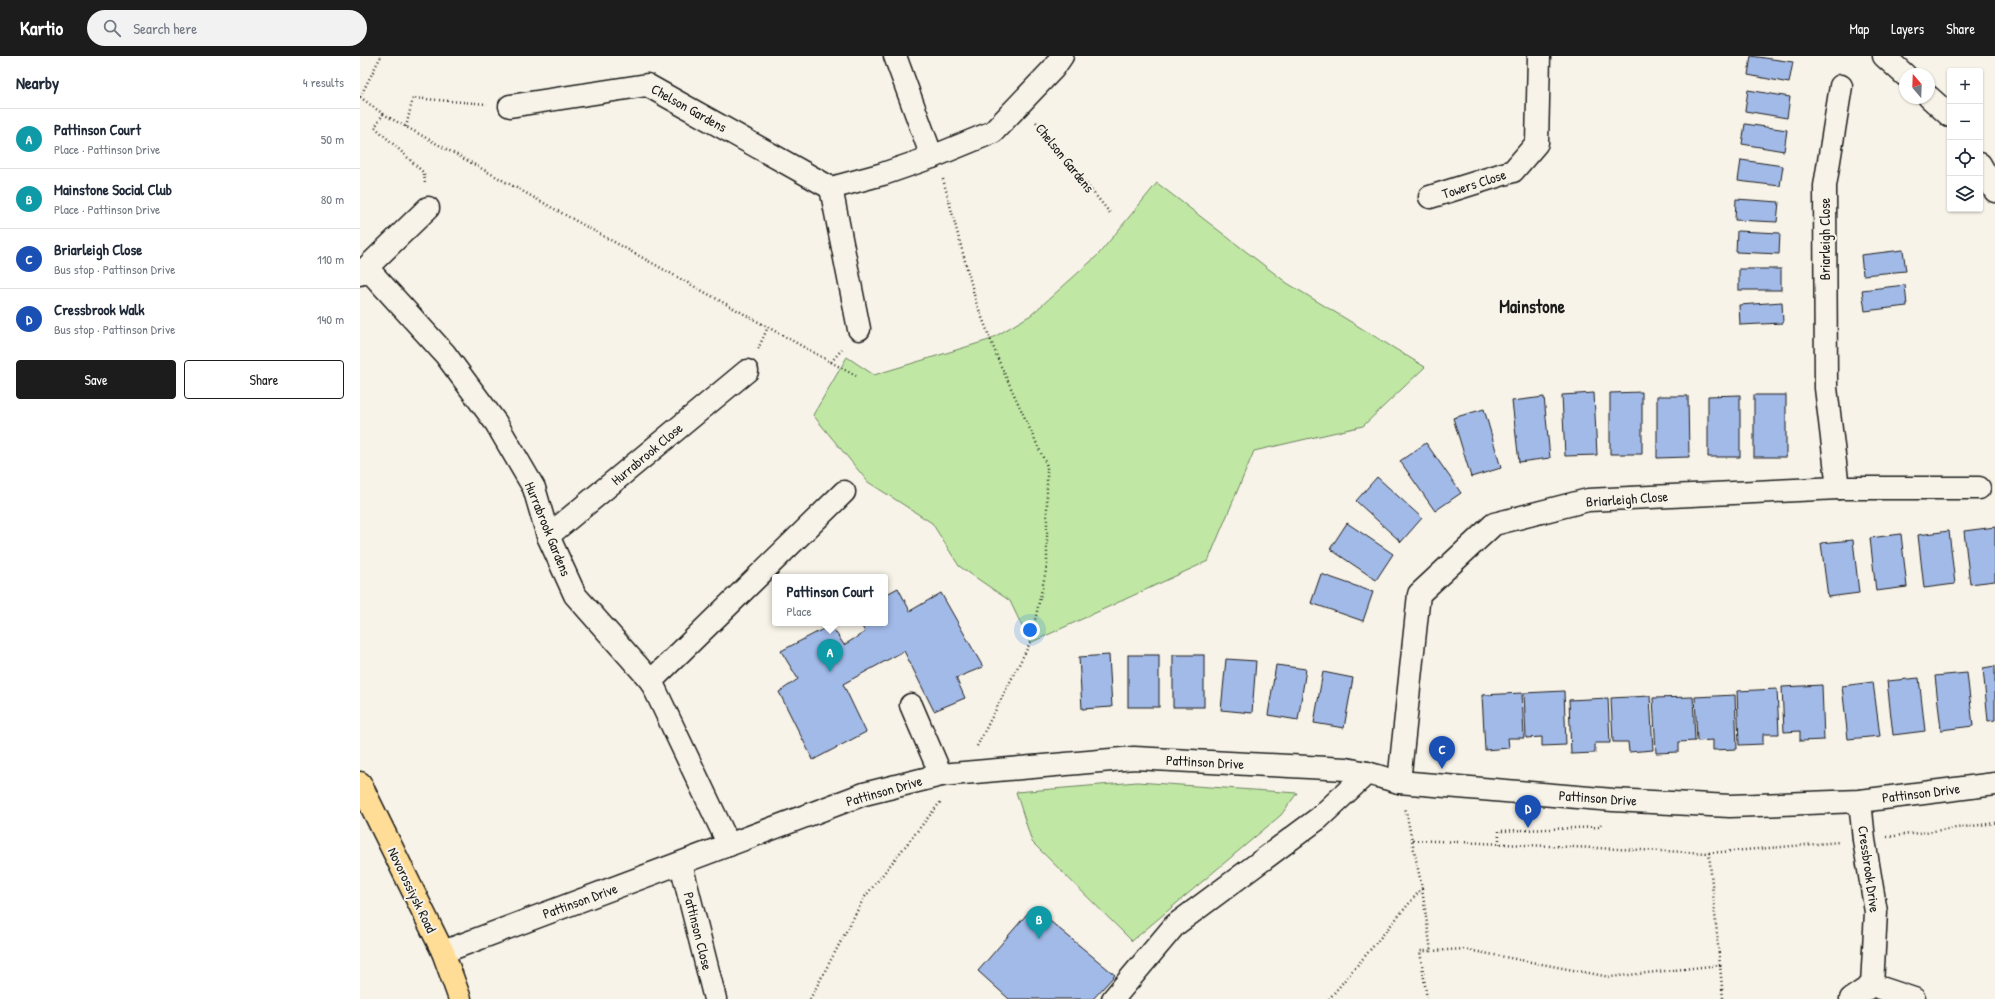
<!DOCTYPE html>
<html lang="en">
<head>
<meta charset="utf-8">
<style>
	:root { --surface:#fff; --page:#f2f2f3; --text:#1f2937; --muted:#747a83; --line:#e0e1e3; --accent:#1c1c1c }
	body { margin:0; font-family:"Patrick Hand",sans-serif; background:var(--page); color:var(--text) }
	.controls { position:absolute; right:12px; top:12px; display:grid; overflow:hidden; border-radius:4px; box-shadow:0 1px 3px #0004 }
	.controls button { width:36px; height:36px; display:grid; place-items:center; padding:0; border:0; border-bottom:1px solid var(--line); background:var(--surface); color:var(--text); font:20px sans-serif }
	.compass { position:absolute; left:1539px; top:12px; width:36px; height:36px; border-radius:50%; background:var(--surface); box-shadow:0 1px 3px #0004; rotate:341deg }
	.you { position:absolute; left:670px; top:574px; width:14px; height:14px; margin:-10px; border:3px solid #fff; border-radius:50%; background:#1a73e8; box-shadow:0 0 0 6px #1a73e833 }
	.badge { display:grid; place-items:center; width:26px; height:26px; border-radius:50%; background:var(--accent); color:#fff; font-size:13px; font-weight:700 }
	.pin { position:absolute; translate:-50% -33px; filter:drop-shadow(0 1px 2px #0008) }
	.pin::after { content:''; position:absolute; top:21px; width:14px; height:12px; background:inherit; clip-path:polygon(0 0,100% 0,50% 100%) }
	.popup { position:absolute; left:412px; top:518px; width:116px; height:52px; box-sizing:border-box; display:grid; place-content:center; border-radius:4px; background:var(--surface); filter:drop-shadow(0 1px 3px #0005); font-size:13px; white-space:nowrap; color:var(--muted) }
	.popup b { font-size:15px; color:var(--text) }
	.popup::after { content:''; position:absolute; left:50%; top:100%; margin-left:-8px; border:8px solid transparent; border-top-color:var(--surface) }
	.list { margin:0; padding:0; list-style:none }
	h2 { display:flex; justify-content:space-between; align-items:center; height:52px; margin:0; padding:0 16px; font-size:17px }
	h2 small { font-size:13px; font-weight:400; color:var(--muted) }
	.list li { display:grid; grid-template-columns:26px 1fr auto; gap:12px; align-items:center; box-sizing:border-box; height:60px; padding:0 16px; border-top:1px solid var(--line) }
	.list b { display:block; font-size:15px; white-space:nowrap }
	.list p { margin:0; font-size:13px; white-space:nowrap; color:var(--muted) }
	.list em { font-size:13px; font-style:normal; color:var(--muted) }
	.actions { display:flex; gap:8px; padding:12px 16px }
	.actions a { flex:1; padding:9px 0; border:1px solid var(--accent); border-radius:4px; text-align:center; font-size:14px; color:var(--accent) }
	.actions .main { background:var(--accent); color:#fff }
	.icon { flex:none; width:22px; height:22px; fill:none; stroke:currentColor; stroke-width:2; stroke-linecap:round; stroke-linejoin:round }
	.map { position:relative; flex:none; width:1635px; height:943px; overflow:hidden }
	header { display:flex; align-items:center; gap:24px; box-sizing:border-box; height:56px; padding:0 20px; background:var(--accent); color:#fff }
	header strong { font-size:19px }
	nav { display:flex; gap:22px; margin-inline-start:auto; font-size:14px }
	.search { width:280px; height:36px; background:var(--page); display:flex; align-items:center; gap:10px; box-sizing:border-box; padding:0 14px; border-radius:22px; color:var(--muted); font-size:15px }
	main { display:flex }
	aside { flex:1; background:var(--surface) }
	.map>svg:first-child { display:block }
	.green { fill:#c0e8a4; stroke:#6e8260 }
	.building { fill:#a2bae8; stroke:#1c1c1c }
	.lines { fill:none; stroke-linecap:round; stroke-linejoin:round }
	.minor-casing { stroke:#1c1c1c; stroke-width:25 }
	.major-casing { stroke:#1c1c1c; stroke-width:25 }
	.path { stroke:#1c1c1c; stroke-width:2.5; stroke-dasharray:1 3; stroke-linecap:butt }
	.minor { stroke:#f7f3e8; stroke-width:22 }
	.major { stroke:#ffdd96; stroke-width:22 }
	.labels { text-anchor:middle; stroke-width:4; stroke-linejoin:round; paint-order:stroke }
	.street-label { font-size:14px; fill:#1c1c1c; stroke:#f7f3e8 }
	.district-label { font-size:18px; font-weight:bold; fill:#1c1c1c; stroke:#f7f3e8 }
</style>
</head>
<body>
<header>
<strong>Kartio</strong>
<div class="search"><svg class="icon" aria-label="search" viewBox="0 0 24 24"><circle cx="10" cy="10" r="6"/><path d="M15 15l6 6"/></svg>Search here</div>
<nav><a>Map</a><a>Layers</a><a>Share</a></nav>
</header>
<main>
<aside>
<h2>Nearby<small>4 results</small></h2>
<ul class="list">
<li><span class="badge" style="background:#0f9aa8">A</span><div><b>Pattinson Court</b><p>Place · Pattinson Drive</p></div><em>50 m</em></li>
<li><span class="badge" style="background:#0f9aa8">B</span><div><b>Mainstone Social Club</b><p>Place · Pattinson Drive</p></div><em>80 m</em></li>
<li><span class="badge" style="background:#1a4fb4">C</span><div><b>Briarleigh Close</b><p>Bus stop · Pattinson Drive</p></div><em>110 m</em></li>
<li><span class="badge" style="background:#1a4fb4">D</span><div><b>Cressbrook Walk</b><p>Bus stop · Pattinson Drive</p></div><em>140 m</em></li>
</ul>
<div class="actions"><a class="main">Save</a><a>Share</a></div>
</aside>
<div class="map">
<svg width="1635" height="943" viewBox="0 0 1635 943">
	<rect width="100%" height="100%" fill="#f7f3e8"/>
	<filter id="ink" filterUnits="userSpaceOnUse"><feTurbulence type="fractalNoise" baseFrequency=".025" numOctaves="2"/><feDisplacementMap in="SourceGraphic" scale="8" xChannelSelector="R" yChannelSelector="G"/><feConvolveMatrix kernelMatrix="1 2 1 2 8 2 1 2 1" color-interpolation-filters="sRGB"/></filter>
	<g filter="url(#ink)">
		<g class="green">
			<polygon points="797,127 927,227 1065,311 1003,370 894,395 848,505 670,587 650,545 599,510 572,467 508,426 453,359 487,301 514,319 629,284 671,259 738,199"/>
			<polygon points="777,726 937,737 921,759 772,885 672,786 656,736"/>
		</g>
		<g class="building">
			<polygon points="1391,0 1433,6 1429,27 1388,19"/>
			<polygon points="1388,34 1430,41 1427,62 1385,55"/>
			<polygon points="1385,68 1427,74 1424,95 1382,88"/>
			<polygon points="1381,104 1423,110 1420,130 1378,125"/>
			<polygon points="1376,143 1419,146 1417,166 1375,164"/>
			<polygon points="1377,175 1420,177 1419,198 1376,196"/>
			<polygon points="1543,194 1546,215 1503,219 1501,199"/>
			<rect x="1379" y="213" width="42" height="21"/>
			<polygon points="1545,229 1547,250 1505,255 1502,234"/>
			<polygon points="1422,246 1423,267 1380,269 1379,249"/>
			<polygon points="1282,336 1282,398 1250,398 1250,337"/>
			<polygon points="1234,337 1237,399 1205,400 1202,339"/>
			<polygon points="1380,339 1380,401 1348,401 1348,340"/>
			<rect x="1394" y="339" width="32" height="62"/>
			<polygon points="1297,340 1328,340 1329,401 1297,402"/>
			<polygon points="1184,341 1190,402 1159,406 1152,345"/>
			<polygon points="1124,353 1141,412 1111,421 1093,362"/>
			<polygon points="1066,387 1101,437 1075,455 1040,405"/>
			<polygon points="1017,421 1062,462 1041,486 996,445"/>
			<polygon points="987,467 1033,498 1016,524 970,493"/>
			<polygon points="1635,471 1635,525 1610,528 1604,475"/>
			<polygon points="1589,475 1595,528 1564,532 1558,479"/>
			<polygon points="1541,478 1547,531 1516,535 1510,482"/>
			<polygon points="1493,484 1499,537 1468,541 1461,487"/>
			<polygon points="961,518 1013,536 1003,565 951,547"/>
			<polygon points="538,532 550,555 581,537 623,611 596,622 605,642 574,655 544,595 483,628 506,676 453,704 419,636 438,623 421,595 471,569 484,589 505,576 500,567 525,567 525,539"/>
			<polygon points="749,599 752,651 722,653 719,601"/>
			<rect x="768" y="599" width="31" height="52"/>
			<rect x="813" y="599" width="31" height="52"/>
			<polygon points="866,603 896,605 892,657 861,654"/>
			<polygon points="916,609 946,613 938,664 908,659"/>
			<polygon points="1635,610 1635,664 1628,665 1623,612"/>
			<polygon points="963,616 993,622 984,672 954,667"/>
			<polygon points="1607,617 1613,670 1581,674 1575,620"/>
			<polygon points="1559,622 1565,675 1533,679 1527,625"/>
			<polygon points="1513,626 1520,680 1488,683 1482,630"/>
			<polygon points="1462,629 1464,684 1440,685 1440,675 1424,676 1422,631"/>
			<polygon points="1417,633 1419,678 1403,678 1403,688 1379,689 1377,635"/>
			<polygon points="1204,635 1206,689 1182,690 1182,681 1166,682 1164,637"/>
			<polygon points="1162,637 1164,682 1148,682 1149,692 1125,694 1122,639"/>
			<polygon points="1375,639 1377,693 1353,694 1353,684 1337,685 1335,641"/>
			<polygon points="1290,640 1293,694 1269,696 1268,686 1253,686 1251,642"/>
			<polygon points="1333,641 1335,685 1319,686 1319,696 1296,697 1293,642"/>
			<polygon points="1248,642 1250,687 1235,687 1235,697 1211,698 1209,644"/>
			<polygon points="673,851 755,919 733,943 649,943 618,915"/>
		</g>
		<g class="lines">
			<g class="minor-casing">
				<g id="minor">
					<polyline points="535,0 572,101"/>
					<polyline points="1524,0 1545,19"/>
					<polyline points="1569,41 1590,60"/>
					<polyline points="150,50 287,29 471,132 523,118 572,101 633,76 693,13 702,0"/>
					<polyline points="1620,108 1635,135"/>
					<polyline points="471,132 499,273"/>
					<polyline points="1070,141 1153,115 1177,87 1179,0"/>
					<polyline points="7,212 85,298 136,367 174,432 188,480 215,539 291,625 369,789"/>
					<polyline points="0,218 68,152"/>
					<polyline points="1478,432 1466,332 1465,130 1481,30"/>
					<polyline points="188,480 387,315"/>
					<polyline points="291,625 484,436"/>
					<polyline points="551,649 581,719"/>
					<polyline points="1039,726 1059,538 1134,468 1228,444 1478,432 1619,432"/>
					<polyline points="321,808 355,943"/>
					<polyline points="83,896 504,738 581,719 774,702 986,713 1007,717 1039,726 1253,744 1370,750 1500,745 1635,728"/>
					<polyline points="1512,929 1554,943"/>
					<polyline points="753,943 815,869 959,762 1007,717"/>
					<polyline points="1491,943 1512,929 1516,856 1504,784 1500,745"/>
				</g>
			</g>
			<g class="major-casing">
				<polyline id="major" points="0,727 83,896 100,943"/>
			</g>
			<g class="path">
				<polyline points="0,41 23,58 15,71 64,117 65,128"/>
				<polyline points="0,41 21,0"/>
				<polyline points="23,58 496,320"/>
				<polyline points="676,66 750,157"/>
				<polyline points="46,71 53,42 127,48"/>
				<polyline points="583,123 616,246 640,308 687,410 687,510 670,587 616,692"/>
				<polyline points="398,293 408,271"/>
				<polyline points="471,306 484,291"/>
				<polyline points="1527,781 1635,767"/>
				<polyline points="1053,784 1349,797 1360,909 1250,921 1103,893 1071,895"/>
				<polyline points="1139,788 1139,775 1239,771 1241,768"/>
				<polyline points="1349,797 1480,786"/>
				<polyline points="1062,833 1071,895 1060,895 1067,943"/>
				<polyline points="1360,909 1363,943"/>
				<polyline points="450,943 504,842 582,744"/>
				<polyline points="969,943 1062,832 1045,751"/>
			</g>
			<use href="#minor" class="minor"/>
			<use href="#major" class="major"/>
		</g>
	</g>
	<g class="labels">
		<g class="street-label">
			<text transform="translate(329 52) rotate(29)" y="5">Chelson Gardens</text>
			<text transform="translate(705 102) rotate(51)" y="5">Chelson Gardens</text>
			<text transform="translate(1114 128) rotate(-18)" y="5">Towers Close</text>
			<text transform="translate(1465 183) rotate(-90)" y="5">Briarleigh Close</text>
			<text transform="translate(287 398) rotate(-40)" y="5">Hurrabrook Close</text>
			<text transform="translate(1267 443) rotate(-4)" y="5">Briarleigh Close</text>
			<text transform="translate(188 473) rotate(68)" y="5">Hurrabrook Gardens</text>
			<text transform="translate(845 706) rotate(3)" y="5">Pattinson Drive</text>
			<text transform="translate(524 735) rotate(-16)" y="5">Pattinson Drive</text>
			<text transform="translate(1561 737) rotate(-7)" y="5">Pattinson Drive</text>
			<text transform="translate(1238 742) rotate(4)" y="5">Pattinson Drive</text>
			<text transform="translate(1509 813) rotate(82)" y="5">Cressbrook Drive</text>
			<text transform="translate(52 834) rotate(64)" y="5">Novorossiysk Road</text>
			<text transform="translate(220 845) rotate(-20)" y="5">Pattinson Drive</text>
			<text transform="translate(338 875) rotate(76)" y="5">Pattinson Close</text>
		</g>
		<g class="district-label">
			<text x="1172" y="257">Mainstone</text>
		</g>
	</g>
</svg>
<div class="controls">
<button>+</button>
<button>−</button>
<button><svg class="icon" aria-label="locate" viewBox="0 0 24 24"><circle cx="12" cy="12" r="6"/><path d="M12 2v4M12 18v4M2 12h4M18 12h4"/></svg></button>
<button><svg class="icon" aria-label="layers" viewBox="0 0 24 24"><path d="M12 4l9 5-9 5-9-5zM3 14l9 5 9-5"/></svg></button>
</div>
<svg class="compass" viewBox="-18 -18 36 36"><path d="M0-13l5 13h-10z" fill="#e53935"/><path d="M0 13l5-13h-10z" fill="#747a83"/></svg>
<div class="you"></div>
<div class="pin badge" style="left:470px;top:616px;background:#0f9aa8">A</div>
<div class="popup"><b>Pattinson Court</b>Place</div>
<div class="pin badge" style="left:679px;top:883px;background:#0f9aa8">B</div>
<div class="pin badge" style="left:1082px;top:713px;background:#1a4fb4">C</div>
<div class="pin badge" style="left:1168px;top:772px;background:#1a4fb4">D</div>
</div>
</main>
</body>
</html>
